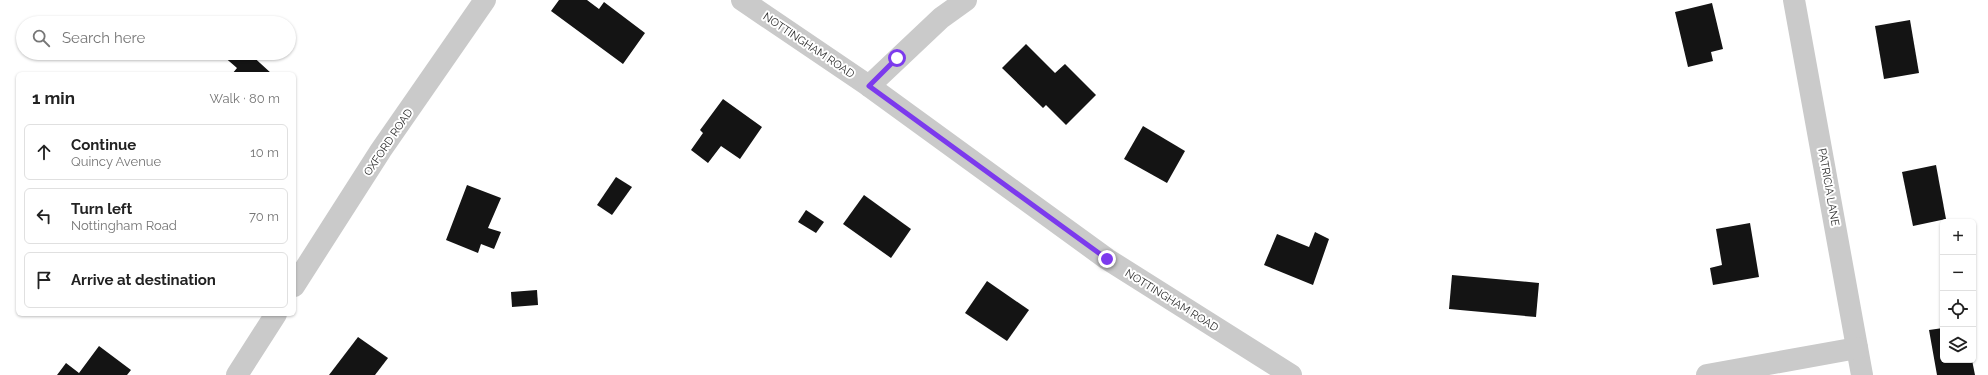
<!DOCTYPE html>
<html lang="en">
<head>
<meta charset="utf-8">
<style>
	:root { --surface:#fff; --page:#f6f6f6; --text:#222; --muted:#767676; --line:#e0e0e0 }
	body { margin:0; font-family:Raleway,sans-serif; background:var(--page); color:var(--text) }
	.controls { position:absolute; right:12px; bottom:12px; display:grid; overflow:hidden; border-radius:6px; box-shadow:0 1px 3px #0004 }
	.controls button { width:36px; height:36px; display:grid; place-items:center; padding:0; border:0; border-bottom:1px solid var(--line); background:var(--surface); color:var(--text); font:20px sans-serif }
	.stop { position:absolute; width:12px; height:12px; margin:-9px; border:3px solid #7c3aed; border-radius:50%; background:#fff }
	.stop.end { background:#7c3aed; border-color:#fff; box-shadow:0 1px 4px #0008 }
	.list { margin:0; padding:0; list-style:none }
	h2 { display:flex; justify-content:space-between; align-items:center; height:52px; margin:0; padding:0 16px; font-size:17px }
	h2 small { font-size:13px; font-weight:400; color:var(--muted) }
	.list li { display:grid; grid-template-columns:26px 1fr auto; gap:12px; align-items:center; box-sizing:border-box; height:56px; margin:0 8px 8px; padding:0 8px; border:1px solid var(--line); border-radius:6px }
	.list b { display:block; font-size:15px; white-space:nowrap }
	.list p { margin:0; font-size:13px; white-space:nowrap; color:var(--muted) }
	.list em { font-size:13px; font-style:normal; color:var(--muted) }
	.icon { flex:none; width:22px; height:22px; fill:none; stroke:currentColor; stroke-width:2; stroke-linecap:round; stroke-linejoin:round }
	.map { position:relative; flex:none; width:1988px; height:375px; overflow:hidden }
	.search { position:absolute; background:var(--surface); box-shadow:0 1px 3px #0004; left:16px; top:16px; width:280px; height:44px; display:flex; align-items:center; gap:10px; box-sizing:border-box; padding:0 14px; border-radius:22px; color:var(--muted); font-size:15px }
	.panel { position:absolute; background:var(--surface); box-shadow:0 1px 3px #0004; left:16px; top:72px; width:280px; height:244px; border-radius:6px }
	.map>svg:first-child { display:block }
	.building { fill:#141414 }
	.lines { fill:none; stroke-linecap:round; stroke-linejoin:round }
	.street { stroke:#cacaca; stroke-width:22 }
	.route { stroke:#7c3aed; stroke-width:5 }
	.labels { text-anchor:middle; stroke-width:4; stroke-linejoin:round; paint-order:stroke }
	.street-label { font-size:11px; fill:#2d2d2d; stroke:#fff }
</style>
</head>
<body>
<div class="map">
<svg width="1988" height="375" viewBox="0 0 1988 375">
	<rect width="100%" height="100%" fill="#fff"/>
	<g class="building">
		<polygon points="559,0 587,0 599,9 604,2 645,33 623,64 551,11"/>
		<polygon points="1712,3 1723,49 1711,52 1713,61 1688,67 1675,12"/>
		<polygon points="1910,20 1919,73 1884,79 1875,26"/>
		<polygon points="1026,44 1055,73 1065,64 1096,95 1066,125 1046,105 1043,108 1002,68"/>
		<polygon points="223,53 249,53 272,74 232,74 237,68 222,55"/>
		<polygon points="723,99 762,127 740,159 721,146 708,163 691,150 703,133 700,130"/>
		<polygon points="1143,126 1185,151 1167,183 1124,159"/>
		<polygon points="1936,165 1946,219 1913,226 1902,172"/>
		<polygon points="616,177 632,187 612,215 597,205"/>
		<polygon points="467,185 501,198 488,228 501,232 494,249 481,244 478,253 446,240"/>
		<polygon points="864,195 911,229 891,258 843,224"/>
		<polygon points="806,210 824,222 816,233 798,222"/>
		<polygon points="1750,223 1759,277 1713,285 1710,268 1722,265 1716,229"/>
		<polygon points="1315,232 1329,239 1313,285 1264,265 1277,234 1309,247"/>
		<polygon points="1452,275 1539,283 1536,317 1449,309"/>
		<polygon points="987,281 1029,310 1007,341 965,313"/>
		<polygon points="537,290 538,305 512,307 511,292"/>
		<polygon points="1943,328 1943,360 1972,360 1975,375 1937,375 1929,330"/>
		<polygon points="358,337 388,358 375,375 329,375"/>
		<polygon points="99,346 131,370 127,375 57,375 66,363 79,373"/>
	</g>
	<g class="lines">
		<g class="street">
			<polyline points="742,0 869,86 1107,259 1291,375"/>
			<polyline points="1794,0 1862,375"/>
			<polyline points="869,86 941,18 966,0"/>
			<polyline points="294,286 381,150 485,0"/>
			<polyline points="237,375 276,314"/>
			<polyline points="1707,375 1857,348"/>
		</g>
	</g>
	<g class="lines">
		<polyline class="route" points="897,58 869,86 1107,259"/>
	</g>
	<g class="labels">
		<g class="street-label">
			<text transform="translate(809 45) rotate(34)" y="4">NOTTINGHAM ROAD</text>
			<text transform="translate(388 142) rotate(-56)" y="4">OXFORD ROAD</text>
			<text transform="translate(1829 187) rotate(80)" y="4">PATRICIA LANE</text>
			<text transform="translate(1172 300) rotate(32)" y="4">NOTTINGHAM ROAD</text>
		</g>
	</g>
</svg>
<div class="controls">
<button>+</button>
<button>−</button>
<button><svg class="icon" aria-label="locate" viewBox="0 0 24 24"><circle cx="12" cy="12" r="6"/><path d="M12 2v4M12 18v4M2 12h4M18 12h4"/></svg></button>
<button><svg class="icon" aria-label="layers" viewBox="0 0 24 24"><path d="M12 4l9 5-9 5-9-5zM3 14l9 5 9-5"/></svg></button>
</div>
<div class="stop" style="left:897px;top:58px"></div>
<div class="stop end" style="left:1107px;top:259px"></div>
<div class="search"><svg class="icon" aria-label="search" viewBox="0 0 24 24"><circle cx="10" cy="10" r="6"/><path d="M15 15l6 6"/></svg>Search here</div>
<section class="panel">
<h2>1 min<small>Walk · 80 m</small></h2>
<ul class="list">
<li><svg class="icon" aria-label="ahead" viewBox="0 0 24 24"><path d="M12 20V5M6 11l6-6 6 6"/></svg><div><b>Continue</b><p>Quincy Avenue</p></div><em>10 m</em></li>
<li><svg class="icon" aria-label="left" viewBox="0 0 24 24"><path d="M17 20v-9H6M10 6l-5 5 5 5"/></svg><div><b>Turn left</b><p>Nottingham Road</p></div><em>70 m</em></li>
<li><svg class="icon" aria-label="arrive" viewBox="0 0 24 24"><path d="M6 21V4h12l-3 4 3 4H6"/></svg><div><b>Arrive at destination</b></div></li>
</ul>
</section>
</div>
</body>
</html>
